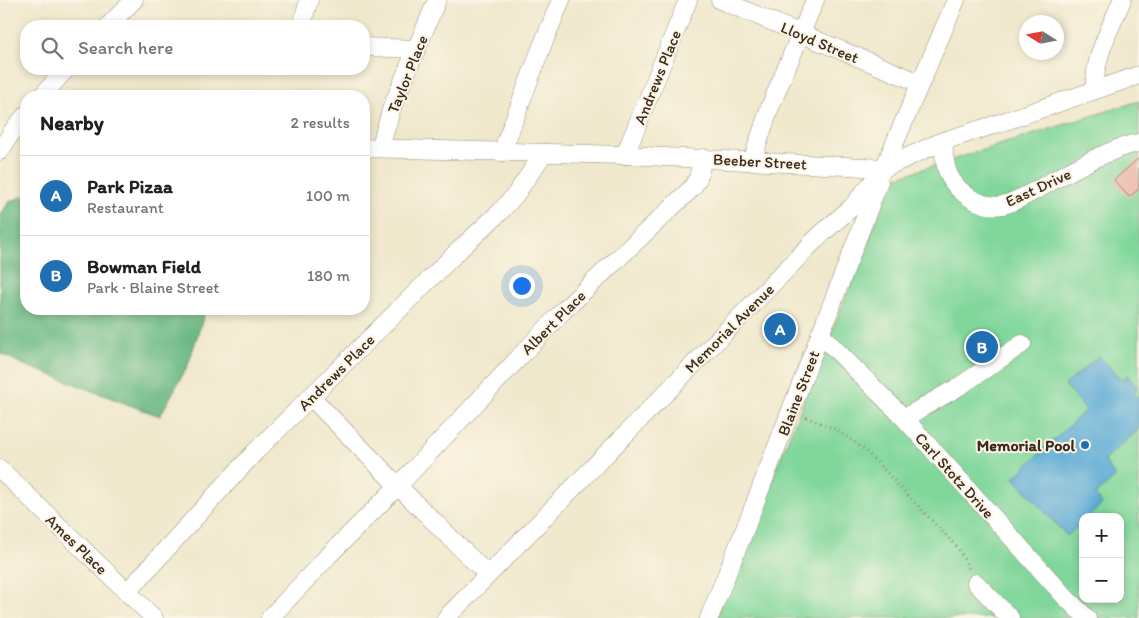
<!DOCTYPE html>
<html lang="en">
<head>
<meta charset="utf-8">
<style>
	:root { --surface:#fff; --page:#f2f2f2; --text:#202124; --muted:#757577; --line:#e0e0e0; --accent:#1f6fb2 }
	body { margin:0; font-family:Itim,sans-serif; background:var(--page); color:var(--text) }
	.controls { position:absolute; right:15px; bottom:15px; display:grid; overflow:hidden; border-radius:10px; box-shadow:0 2px 8px #0003 }
	.controls button { width:45px; height:45px; display:grid; place-items:center; padding:0; border:0; border-bottom:1px solid var(--line); background:var(--surface); color:var(--text); font:25px sans-serif }
	.compass { position:absolute; left:1019px; top:15px; width:45px; height:45px; border-radius:50%; background:var(--surface); box-shadow:0 2px 8px #0003; rotate:281deg }
	.you { position:absolute; left:521px; top:285px; width:18px; height:18px; margin:-12px; border:4px solid #fff; border-radius:50%; background:#1a73e8; box-shadow:0 0 0 8px #1a73e833 }
	.badge { display:grid; place-items:center; width:32px; height:32px; border-radius:50%; background:var(--accent); color:#fff; font-size:16px; font-weight:700 }
	.pin { position:absolute; translate:-50% -50%; border:2px solid #fff; box-shadow:0 1px 5px #0006 }
	.list { margin:0; padding:0; list-style:none }
	h2 { display:flex; justify-content:space-between; align-items:center; height:65px; margin:0; padding:0 20px; font-size:21px }
	h2 small { font-size:16px; font-weight:400; color:var(--muted) }
	.list li { display:grid; grid-template-columns:32px 1fr auto; gap:15px; align-items:center; box-sizing:border-box; height:80px; padding:0 20px; border-top:1px solid var(--line) }
	.list b { display:block; font-size:19px; white-space:nowrap }
	.list p { margin:0; font-size:16px; white-space:nowrap; color:var(--muted) }
	.list em { font-size:16px; font-style:normal; color:var(--muted) }
	.icon { flex:none; width:28px; height:28px; fill:none; stroke:currentColor; stroke-width:2; stroke-linecap:round; stroke-linejoin:round }
	.map { position:relative; flex:none; width:1139px; height:618px; overflow:hidden }
	.search { position:absolute; background:var(--surface); box-shadow:0 2px 8px #0003; left:20px; top:20px; width:350px; height:55px; display:flex; align-items:center; gap:12px; box-sizing:border-box; padding:0 18px; border-radius:20px; color:var(--muted); font-size:19px }
	.panel { position:absolute; background:var(--surface); box-shadow:0 2px 8px #0003; left:20px; top:90px; width:350px; height:225px; border-radius:20px }
	.map>svg:first-child { display:block }
	.green { fill:#81d79b; stroke:#5e805c; fill-rule:evenodd }
	.forest { fill:#68b883; stroke:#527150 }
	.water { fill:#5babd6; stroke:#4b6a7a }
	.building { fill:#e6a99c }
	.lines { fill:none; stroke-linecap:round; stroke-linejoin:round }
	.minor-casing { stroke:#958975; stroke-width:19 }
	.path { stroke:#958975; stroke-width:3; stroke-dasharray:1 4; stroke-linecap:butt }
	.minor { stroke:#fff; stroke-width:18 }
	.poi-dot { fill:#1f6fb2; stroke:#fcf5e5; stroke-width:2 }
	.labels { text-anchor:middle; stroke-width:4; stroke-linejoin:round; paint-order:stroke }
	.street-label { font-size:16px; fill:#3b2a1e; stroke:#fcf5e5 }
	.poi-label { font-size:16px; font-weight:bold; fill:#3b2a1e; stroke:#fcf5e5; text-anchor:end }
</style>
</head>
<body>
<div class="map">
<svg width="1139" height="618" viewBox="0 0 1139 618">
	<rect width="100%" height="100%" fill="#fcf5e5"/>
	<filter id="ink" filterUnits="userSpaceOnUse"><feTurbulence type="fractalNoise" baseFrequency=".02" numOctaves="2"/><feDisplacementMap in="SourceGraphic" scale="10" xChannelSelector="R" yChannelSelector="G"/><feConvolveMatrix kernelMatrix="1 2 1 2 8 2 1 2 1" color-interpolation-filters="sRGB"/></filter>
	<filter id="wash" filterUnits="userSpaceOnUse"><feTurbulence type="fractalNoise" baseFrequency=".0096" numOctaves="4" result="noise"/><feDisplacementMap in="SourceGraphic" scale="20" xChannelSelector="R" yChannelSelector="G"/><feGaussianBlur stdDeviation="1.12" result="paint"/><feColorMatrix in="noise" values="0 0 0 0 0 0 0 0 0 0 0 0 0 0 0 0 0 1.4 0 .05"/><feComposite in="paint" operator="in"/></filter>
	<g filter="url(#wash)">
		<rect width="100%" height="100%" fill="#efe8cc"/>
		<path class="green" d="M1139,101V618H716L894,178ZM1083,517H1120V599H1083Z"/>
		<polygon class="forest" points="26,195 26,309 206,309 188,365 160,416 132,406 22,364 0,353 0,216 9,202"/>
		<polygon class="water" points="1099,356 1122,381 1127,375 1138,388 1133,392 1139,398 1139,429 1104,460 1115,477 1095,495 1102,504 1088,517 1083,517 1083,521 1067,536 1014,478 1086,410 1065,385"/>
		<g id="blocks">
			<polygon class="building" points="1139,158 1139,189 1129,197 1114,180"/>
		</g>
	</g>
	<g filter="url(#ink)">
		<use href="#blocks" fill-opacity="0" stroke="#958975" stroke-width="1"/>
		<g class="lines">
			<g class="minor-casing">
				<g id="minor">
					<polyline points="720,0 920,83"/>
					<polyline points="108,26 134,0"/>
					<polyline points="301,26 309,0"/>
					<polyline points="364,47 417,49"/>
					<path d="M1095,90C1093,59 1110,29 1122,0"/>
					<polyline points="42,96 66,69"/>
					<path d="M943,141C944,153 944,165 949,175C958,194 982,209 1003,205C1015,202 1027,195 1038,189C1063,175 1111,147 1139,143"/>
					<polyline points="364,148 625,155 884,168 943,141 997,124 1139,75"/>
					<polyline points="380,148 392,107 437,0"/>
					<polyline points="0,151 12,132 26,115"/>
					<polyline points="502,152 542,46 561,0"/>
					<polyline points="625,155 688,0"/>
					<polyline points="752,161 770,107 815,0"/>
					<polyline points="820,334 904,418 1066,598 1087,618"/>
					<polyline points="311,397 398,486 488,575"/>
					<polyline points="904,418 960,386 1022,344"/>
					<polyline points="0,469 154,618"/>
					<polyline points="976,583 1010,618"/>
					<polyline points="127,592 255,452 458,251 500,212 516,194 544,153"/>
					<polyline points="270,618 329,555 398,486 564,310 692,188 698,178 703,158"/>
					<polyline points="446,618 819,236 852,207 884,168 956,0"/>
					<polyline points="709,618 743,534 879,182"/>
				</g>
			</g>
			<polyline class="path" points="806,417 837,430 864,449 958,548 969,569"/>
			<use href="#minor" class="minor"/>
		</g>
	</g>
	<circle class="poi-dot" cx="1085" cy="445" r="5"/>
	<g class="labels">
		<g class="street-label">
			<text transform="translate(820 42) rotate(23)" y="6">Lloyd Street</text>
			<text transform="translate(407 74) rotate(-68)" y="6">Taylor Place</text>
			<text transform="translate(657 77) rotate(-68)" y="6">Andrews Place</text>
			<text transform="translate(760 161) rotate(3)" y="6">Beeber Street</text>
			<text transform="translate(1038 187) rotate(-25)" y="6">East Drive</text>
			<text transform="translate(553 322) rotate(-45)" y="6">Albert Place</text>
			<text transform="translate(729 328) rotate(-45)" y="6">Memorial Avenue</text>
			<text transform="translate(336 372) rotate(-45)" y="6">Andrews Place</text>
			<text transform="translate(798 393) rotate(-69)" y="6">Blaine Street</text>
			<text transform="translate(955 475) rotate(48)" y="6">Carl Stotz Drive</text>
			<text transform="translate(77 544) rotate(44)" y="6">Ames Place</text>
		</g>
		<g class="poi-label">
			<text x="1075" y="451">Memorial Pool</text>
		</g>
	</g>
</svg>
<div class="controls">
<button>+</button>
<button>−</button>
</div>
<svg class="compass" viewBox="-18 -18 36 36"><path d="M0-13l5 13h-10z" fill="#e53935"/><path d="M0 13l5-13h-10z" fill="#757577"/></svg>
<div class="you"></div>
<div class="pin badge" style="left:780px;top:329px">A</div>
<div class="pin badge" style="left:982px;top:347px">B</div>
<div class="search"><svg class="icon" aria-label="search" viewBox="0 0 24 24"><circle cx="10" cy="10" r="6"/><path d="M15 15l6 6"/></svg>Search here</div>
<section class="panel">
<h2>Nearby<small>2 results</small></h2>
<ul class="list">
<li><span class="badge">A</span><div><b>Park Pizaa</b><p>Restaurant</p></div><em>100 m</em></li>
<li><span class="badge">B</span><div><b>Bowman Field</b><p>Park · Blaine Street</p></div><em>180 m</em></li>
</ul>
</section>
</div>
</body>
</html>
